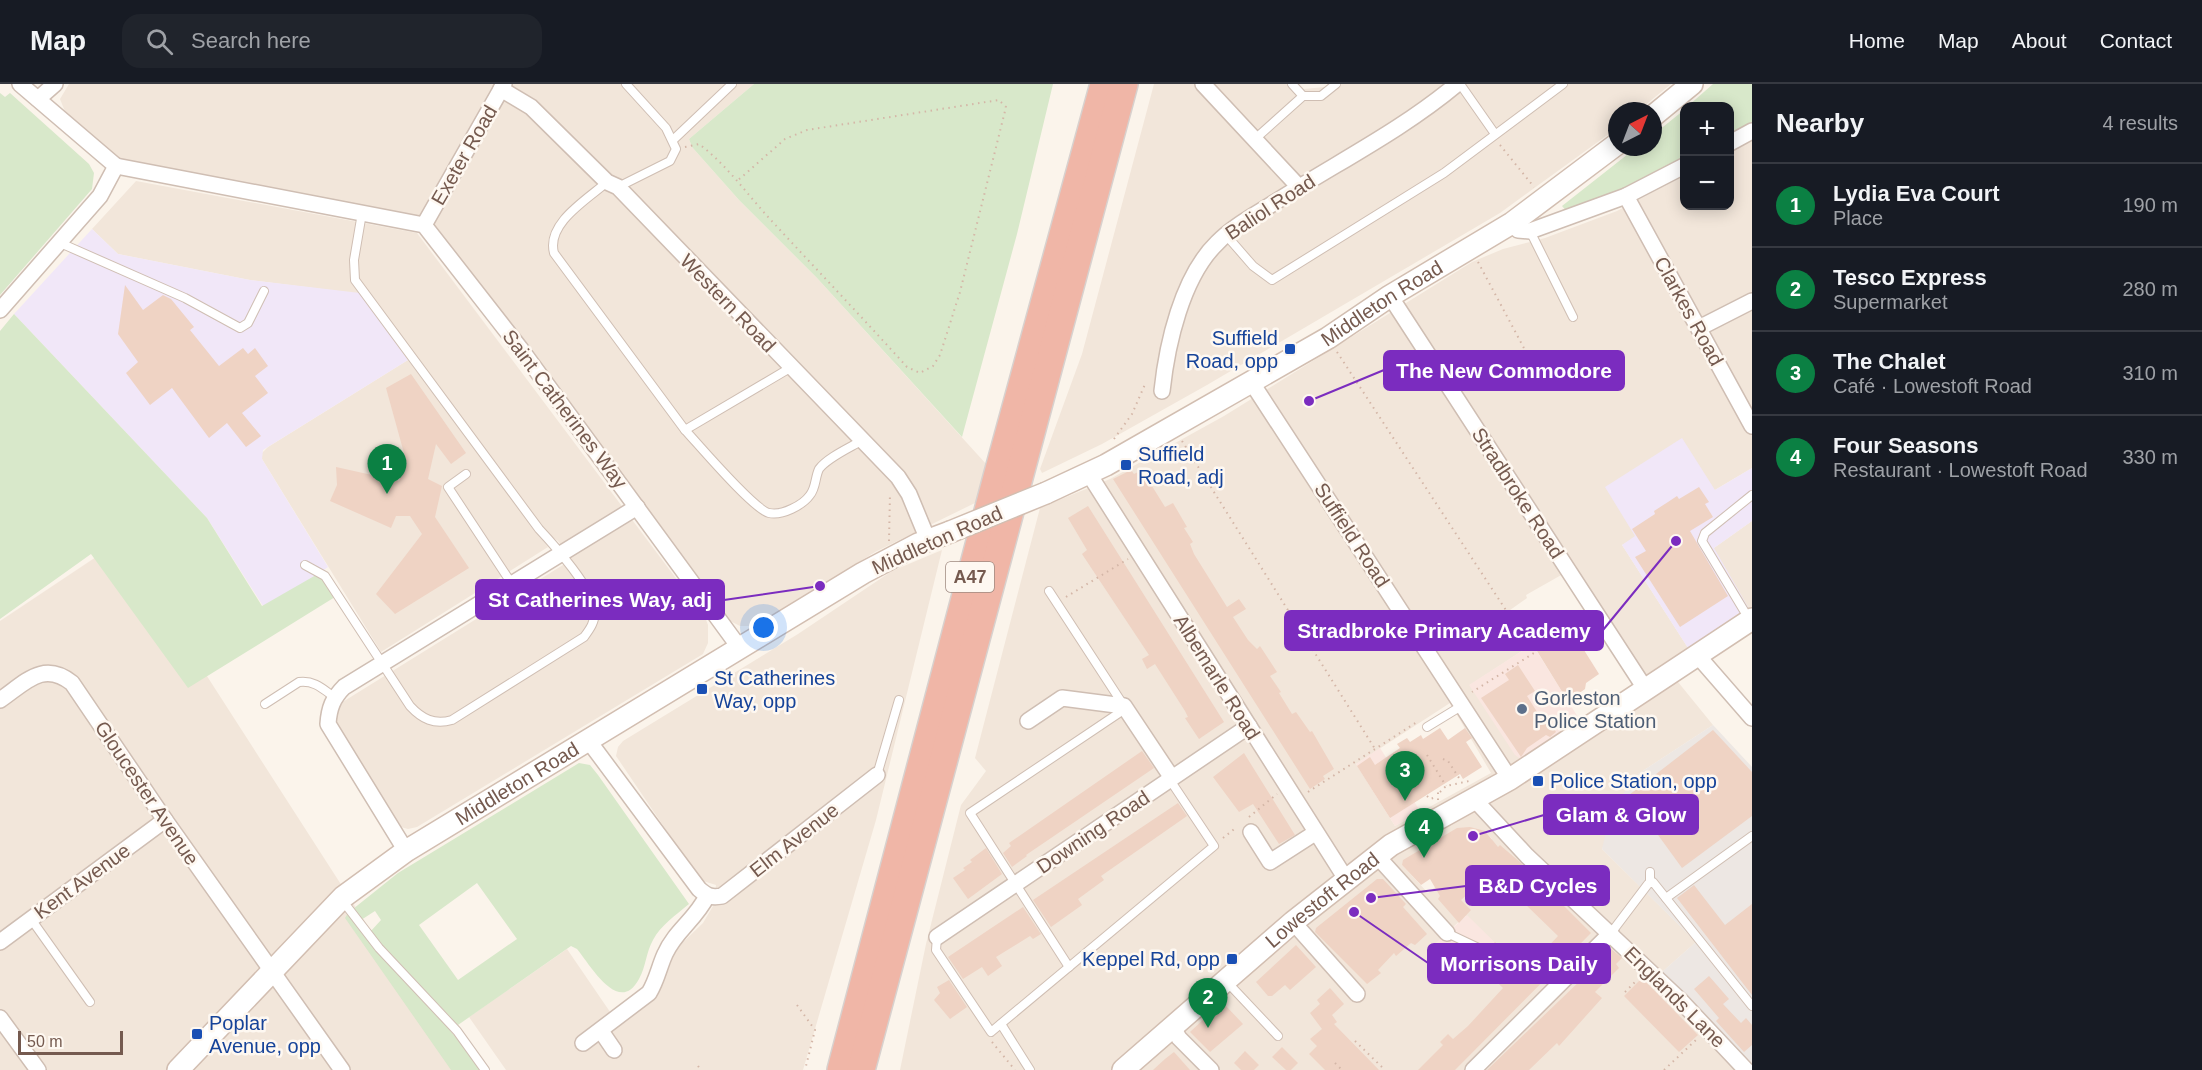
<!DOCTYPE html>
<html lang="en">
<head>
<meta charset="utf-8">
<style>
	:root { --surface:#171b24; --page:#20242c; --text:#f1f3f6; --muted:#9ea1a6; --line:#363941; --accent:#0b8043 }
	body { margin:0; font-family:Helvetica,sans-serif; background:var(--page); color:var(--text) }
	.controls { position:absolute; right:18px; top:18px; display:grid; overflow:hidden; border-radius:12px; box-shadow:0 3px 15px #0003 }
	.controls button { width:54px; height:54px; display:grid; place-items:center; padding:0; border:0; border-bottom:2px solid var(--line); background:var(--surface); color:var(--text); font:30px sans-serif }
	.compass { position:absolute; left:1608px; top:18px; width:54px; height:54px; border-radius:50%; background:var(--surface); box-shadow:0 3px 15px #0003; rotate:42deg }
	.scale { position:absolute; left:18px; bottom:15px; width:105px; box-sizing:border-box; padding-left:6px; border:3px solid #755a4f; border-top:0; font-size:16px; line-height:21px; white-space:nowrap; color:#755a4f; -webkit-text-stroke:4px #fef8f1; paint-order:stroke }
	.you { position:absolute; left:764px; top:544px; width:21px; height:21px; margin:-15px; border:4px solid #fff; border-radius:50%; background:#1a73e8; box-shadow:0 0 0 9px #1a73e833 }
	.badge { display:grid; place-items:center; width:39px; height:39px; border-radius:50%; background:var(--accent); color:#fff; font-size:20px; font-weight:700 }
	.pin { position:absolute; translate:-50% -50px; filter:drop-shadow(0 2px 3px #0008) }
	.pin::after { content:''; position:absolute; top:32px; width:21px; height:18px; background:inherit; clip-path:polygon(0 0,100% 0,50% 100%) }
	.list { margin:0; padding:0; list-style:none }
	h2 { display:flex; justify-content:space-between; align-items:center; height:78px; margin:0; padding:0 24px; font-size:26px }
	h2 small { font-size:20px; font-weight:400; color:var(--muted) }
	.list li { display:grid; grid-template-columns:39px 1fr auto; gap:18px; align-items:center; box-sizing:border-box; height:84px; padding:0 24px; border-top:2px solid var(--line) }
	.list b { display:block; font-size:22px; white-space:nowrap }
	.list p { margin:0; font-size:20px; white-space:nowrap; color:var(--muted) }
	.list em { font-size:20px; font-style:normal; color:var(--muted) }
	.icon { flex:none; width:33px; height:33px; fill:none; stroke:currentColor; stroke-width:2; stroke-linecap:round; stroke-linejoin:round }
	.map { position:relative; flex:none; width:1752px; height:986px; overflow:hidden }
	header { display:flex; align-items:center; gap:36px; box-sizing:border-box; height:84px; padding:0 30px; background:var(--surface); border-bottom:2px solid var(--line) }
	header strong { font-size:28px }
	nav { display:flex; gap:33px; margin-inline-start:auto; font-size:21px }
	.search { width:420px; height:54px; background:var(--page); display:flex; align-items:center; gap:15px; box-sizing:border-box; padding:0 21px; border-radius:18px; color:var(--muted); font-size:22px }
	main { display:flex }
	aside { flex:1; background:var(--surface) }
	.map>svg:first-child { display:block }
	.residential { fill:#f2e6da; fill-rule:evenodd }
	.commercial { fill:#fae6e0 }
	.industrial { fill:#ede7e3 }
	.education { fill:#f1e7f8 }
	.green { fill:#d8e8ca; fill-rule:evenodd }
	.building { fill:#efd3c4 }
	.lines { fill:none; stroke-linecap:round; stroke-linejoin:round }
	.lane-casing { stroke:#cfbeb3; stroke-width:10 }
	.street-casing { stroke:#cfbeb3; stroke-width:18 }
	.secondary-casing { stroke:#d2beb1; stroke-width:24 }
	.highway-casing { stroke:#d8d1ce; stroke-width:30 }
	.path { stroke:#d4b6a7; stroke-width:2; stroke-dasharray:1.5 4.5; stroke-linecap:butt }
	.lane { stroke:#fff; stroke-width:8 }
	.street { stroke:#fff; stroke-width:15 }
	.secondary { stroke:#fff; stroke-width:21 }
	.highway { stroke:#f0b6a7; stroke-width:27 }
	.secondary-bridge-casing { stroke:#d2beb1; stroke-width:24; stroke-linecap:butt }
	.secondary-bridge { stroke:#fff; stroke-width:21 }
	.transit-dot { fill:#1a4fb4; stroke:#fef8f1; stroke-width:2 }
	.service-dot { fill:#5c6f8a; stroke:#fef8f1; stroke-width:2 }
	.labels { text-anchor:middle; stroke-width:5; stroke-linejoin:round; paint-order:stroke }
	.shield { fill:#fef8f1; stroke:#9e8980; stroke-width:1.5 }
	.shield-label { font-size:18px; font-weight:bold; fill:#755a4f }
	.street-label { font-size:20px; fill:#755a4f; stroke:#fef8f1 }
	.transit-label { font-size:20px; fill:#164399; stroke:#fef8f1; text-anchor:start }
	.service-label { font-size:20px; fill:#4e5e75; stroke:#fef8f1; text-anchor:start }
	.leader { fill:none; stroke:#7b2cbf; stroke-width:2 }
	.callout-dot { fill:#7b2cbf; stroke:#fef8f1; stroke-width:2 }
	.callout { fill:#7b2cbf; stroke:#7b2cbf; stroke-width:2 }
	.callout-label { font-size:21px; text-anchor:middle; font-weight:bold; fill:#fff }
</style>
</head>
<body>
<header>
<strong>Map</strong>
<div class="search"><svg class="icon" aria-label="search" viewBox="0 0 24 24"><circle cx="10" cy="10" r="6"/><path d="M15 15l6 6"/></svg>Search here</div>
<nav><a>Home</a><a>Map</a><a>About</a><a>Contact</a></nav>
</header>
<main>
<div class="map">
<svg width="1752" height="986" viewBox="0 0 1752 986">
	<rect width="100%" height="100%" fill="#fbf4eb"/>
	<g class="residential">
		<polygon points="69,0 754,0 689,55 692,63 739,116 817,194 987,381 977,418 875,468 764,538 754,542 740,542 728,536 439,146 429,138 119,79 73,38 64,25 60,15"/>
		<polygon points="1154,0 1299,0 1304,5 1325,3 1328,0 1671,0 1638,27 1617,27 1617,44 1500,129 1207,301 1102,360 1042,389 1040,385 1082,270"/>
		<path d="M1752,56V384L1622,461L1688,564L1714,464L1752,437V546L1678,598L1713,641L1638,690L1602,765L1696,858L1662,888L1752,981V986H900L926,860L961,721L986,687L975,674L1040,424L1110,395L1224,332L1472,178L1503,165L1545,154L1617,127L1684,92V122H1730V68ZM1563,490L1632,595V606L1522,676L1470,601L1525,565L1503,531L1527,514L1526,511ZM1450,619L1491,689L1395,742L1356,680ZM1485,747L1492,755L1428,809L1402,781ZM1466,831V868L1452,881L1433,862Z"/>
		<polygon points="136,97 417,149 705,533 708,541 708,559 703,570 417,743 408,745 401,743 334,648 336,626 341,619 571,476 558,457 547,450 369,211 250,196 118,170 92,145"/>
		<polygon points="408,276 548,463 381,568 262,375 262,369 268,363"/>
		<polygon points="120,457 389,875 466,986 0,986 0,537"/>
		<polygon points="942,466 876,736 803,986 506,986 469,933 567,865 619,941 649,918 659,906 677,864 703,839 713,822 716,801 700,796 616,672 618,663 623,657 798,550 892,487"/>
	</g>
	<g class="commercial">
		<polygon points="1511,526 1581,638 1522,676 1515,671 1469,601 1525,565 1502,532"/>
		<polygon points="1380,664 1420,727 1395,742 1356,680"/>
		<polygon points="1467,831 1517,880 1498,900 1466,868 1452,881 1433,862"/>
	</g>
	<polygon class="industrial" points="1713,641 1752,683 1752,981 1662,888 1696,858 1602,765 1611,726 1638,690"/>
	<g class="education">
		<polygon points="92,145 118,170 250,196 360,209 408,276 263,366 262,375 328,483 304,500 263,522 207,434 14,230"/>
		<polygon points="1682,354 1715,406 1752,384 1752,437 1714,464 1748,523 1688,564 1622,461 1635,452 1605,403"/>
	</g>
	<g class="green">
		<polygon points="754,0 1053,0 1017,150 962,353 817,194 739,116 692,63 689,55"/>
		<polygon points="1713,0 1752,0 1752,40 1730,52 1730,22 1688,22"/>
		<polygon points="0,9 5,13 10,9 89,80 94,89 92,105 0,211"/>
		<polygon points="1684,26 1684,76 1635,102 1569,130 1562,122 1637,63 1653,63 1653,51"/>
		<polygon points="14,230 207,434 262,522 316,491 323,496 335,513 188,604 91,470 0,535 0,247"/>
		<path d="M579,679L590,681L598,691L689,820C676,831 661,841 653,856C646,868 646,883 639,895C619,932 591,882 577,865L571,862L458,941L370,848L381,836L375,827L361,836L353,825L398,789ZM477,799L517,855L458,896L419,841Z"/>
		<path d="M348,829C390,884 441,930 481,986H451L345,834Z"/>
	</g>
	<g class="building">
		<polygon points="125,201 143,226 163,211 171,215 194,243 190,246 219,282 243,264 248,270 255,264 268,282 255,292 268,309 242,329 261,352 246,363 227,339 209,354 172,304 150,321 126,289 138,278 118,250"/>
		<polygon points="411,290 466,369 451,380 436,360 428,395 442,402 435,433 469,484 395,530 376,510 422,450 410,432 396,432 391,444 330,417 337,401 336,383 399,397 407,380 386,304"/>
		<polygon points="1131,386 1134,390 1142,386 1165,423 1173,419 1187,443 1184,444 1193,458 1190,460 1194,470 1227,523 1239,515 1246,525 1233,533 1248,556 1257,565 1260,562 1277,588 1270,592 1281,608 1279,609 1292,630 1296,628 1310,648 1312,647 1334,685 1323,692 1325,695 1310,705 1113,395"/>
		<polygon points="1699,403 1709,418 1705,420 1713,433 1690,447 1728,512 1680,543 1635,473 1646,467 1632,445 1655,430 1654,427 1668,418 1677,412 1679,415"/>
		<polygon points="1088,422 1224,638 1199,655 1185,634 1188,633 1185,627 1155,580 1147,585 1142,575 1149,571 1082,470 1087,466 1068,434"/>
		<polygon points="1562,531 1599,590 1586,599 1585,605 1571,615 1569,612 1566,614 1529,554"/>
		<polygon points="1518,581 1535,607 1527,612 1539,631 1544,628 1556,648 1550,653 1546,651 1527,664 1521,673 1481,614 1509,596 1505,590"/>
		<polygon points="1440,644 1448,656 1465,644 1472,654 1466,658 1482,683 1463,695 1460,690 1390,734 1357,682 1370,673 1375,681 1400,664 1397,660 1407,654 1410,658 1421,651 1423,655"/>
		<polygon points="1713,646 1752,688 1752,732 1682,784 1629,711"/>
		<polygon points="1142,667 1154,684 1026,771 1027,772 1012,783 1003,769 1011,762 1009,759"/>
		<polygon points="1244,669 1295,751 1279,760 1253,720 1239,728 1213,693"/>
		<polygon points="1178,719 1187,732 1101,792 1104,796 1078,815 1082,821 1051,843 1033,816"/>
		<polygon points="1470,743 1485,747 1498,763 1500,761 1521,779 1591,849 1455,986 1418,986 1443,961 1440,958 1448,950 1453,955 1468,942 1503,904 1476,878 1482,872 1489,872 1490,864 1495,858 1525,887 1558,852 1488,784 1465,804 1469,809 1461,816 1471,826 1459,839 1438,815 1440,812 1430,795 1421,801 1402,781 1403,776 1457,744"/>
		<polygon points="986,764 1002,790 968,815 953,794 965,786 963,784 972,778 970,776"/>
		<polygon points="1377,795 1383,795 1406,820 1403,823 1427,850 1415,861 1411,859 1396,872 1394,869 1378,886 1381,889 1367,900 1315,848 1316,844"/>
		<polygon points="1694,801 1725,841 1752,820 1752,911 1677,814"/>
		<polygon points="1023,823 1041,850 1033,855 1030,852 996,873 1002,882 988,892 982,883 963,895 948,873"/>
		<polygon points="1296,861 1316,883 1290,906 1285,901 1272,912 1268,912 1256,898"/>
		<polygon points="1610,864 1622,874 1616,880 1619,884 1595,908 1602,914 1559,962 1557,959 1529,986 1487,986 1584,893 1583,891"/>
		<polygon points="1709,892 1729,915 1723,920 1741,939 1746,934 1752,941 1752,961 1744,968 1716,937 1719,934 1694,905"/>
		<polygon points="1642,894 1698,951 1679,968 1624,912"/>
		<polygon points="949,896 967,923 950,935 934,916 940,909 937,903"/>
		<polygon points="1330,904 1344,920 1332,931 1337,938 1334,940 1379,986 1325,986 1309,970 1317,962 1310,955 1322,945 1310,929 1320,920 1317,916"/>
		<polygon points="1226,922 1243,940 1210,968 1190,948 1204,935 1213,929 1215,931"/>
		<polygon points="1282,963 1298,979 1291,986 1286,986 1272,973"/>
		<polygon points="1245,967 1259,981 1254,986 1241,986 1234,979"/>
		<polygon points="1174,968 1190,986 1153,986 1165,975"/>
	</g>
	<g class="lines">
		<g class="lane-casing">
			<g id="lane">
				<polyline points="1292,0 1303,12 1321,12 1336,0"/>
				<polyline points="1460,0 1495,50"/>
				<polyline points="1255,55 1303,12"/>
				<polyline points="673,56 732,0"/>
				<path d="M607,98C588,115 546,139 554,169L685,346C699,361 753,425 769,429C782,432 803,421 810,411C816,404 815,393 819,385C827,374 849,364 861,357"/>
				<polyline points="618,103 670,77 676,65 666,44 626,0"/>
				<polyline points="1530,147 1573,233"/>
				<polyline points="1226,151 1253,182 1272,196 1444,89 1563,0"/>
				<polyline points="58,158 185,214 240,244 248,239 264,207"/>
				<polyline points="685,346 790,284"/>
				<polyline points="466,390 448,403 512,500"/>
				<path d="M305,481L325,492L410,622C422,635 434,641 452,636L584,553C590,545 595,538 595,527C594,506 554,461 539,445L355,196L354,176L362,129"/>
				<polyline points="1049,507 1124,622 1119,629 970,729 1069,883"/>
				<polyline points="1749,535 1702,457 1705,449 1752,411"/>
				<path d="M265,620L299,598C314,596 323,605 334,613"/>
				<polyline points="1427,643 1463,621"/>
				<polyline points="877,691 899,616"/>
				<polyline points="1650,798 1650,788"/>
				<polyline points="1666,814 1752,752"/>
				<polyline points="342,816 379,864 457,947 485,986"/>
				<polyline points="31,835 90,918"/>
				<polyline points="1447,849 1485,867"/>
				<polyline points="1611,849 1648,800 1653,798 1752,922"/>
				<polyline points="937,853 936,866 991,948 1214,762 1170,696"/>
				<polyline points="1227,898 1278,952"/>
				<polyline points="1001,940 1030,986"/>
			</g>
		</g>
		<g class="street-casing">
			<g id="street">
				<polyline points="1203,0 1299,103"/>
				<polyline points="501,5 531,23 607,98 618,103 898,393 909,410 928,456"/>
				<polyline points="38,15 55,0"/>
				<polyline points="1730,59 1752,47"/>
				<polyline points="116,82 424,141 520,264 739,563"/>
				<polyline points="1626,112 1752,342"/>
				<polyline points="1512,139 1518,146 1530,147 1626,112 1684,82"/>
				<polyline points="424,141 504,0"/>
				<polyline points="1390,212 1646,606"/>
				<polyline points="0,226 100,112 116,82 20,0"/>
				<polyline points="1699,244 1752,217"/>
				<polyline points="1252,299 1510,695"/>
				<path d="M1162,307C1167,260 1182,193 1217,159C1233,142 1257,130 1277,117C1338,78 1402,46 1457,0"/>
				<polyline points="1089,390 1346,795"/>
				<polyline points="1698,572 1752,634"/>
				<path d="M0,616C25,599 43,576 72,599L165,736L342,986"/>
				<polyline points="1028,637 1062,614 1124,622 1172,694"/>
				<path d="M588,656L699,805C707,812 711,814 722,812L877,691"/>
				<polyline points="1475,716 1527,772 1680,916 1746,986"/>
				<polyline points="1251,748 1270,778 1315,749"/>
				<path d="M406,767L328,640C329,624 333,614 344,603L637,423"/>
				<polyline points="1377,772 1447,849"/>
				<polyline points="1293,838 1357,910"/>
				<polyline points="937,853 1249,642"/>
				<polyline points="0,858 165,736"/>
				<polyline points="0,934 38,986"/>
				<polyline points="1173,943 1179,954 1211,986"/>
				<polyline points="601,947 614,966"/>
				<path d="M583,959L649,909C657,896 659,883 665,870C675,847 696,835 707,812"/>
				<polyline points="1473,986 1611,849"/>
			</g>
		</g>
		<g class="secondary-casing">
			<g id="secondary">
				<polyline points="1653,32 1692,0"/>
				<path id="s1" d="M1046,409L1106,381L1328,254L1390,212L1512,139L1617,60"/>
				<path id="s2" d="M178,986L343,813L406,767L863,489L918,460L950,448"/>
				<path id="s3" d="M1123,986L1293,838L1391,761L1510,695L1752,535"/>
			</g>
		</g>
		<g class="highway-casing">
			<g id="highway">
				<polyline points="841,986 997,393 1104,0"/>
				<polyline points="861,986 1124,0"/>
			</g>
		</g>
		<g class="path">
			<polyline points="1500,61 1534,103"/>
			<path d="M685,63L699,60C726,80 747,110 769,134C815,184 862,233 907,283L920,289L933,282L940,271L960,208L1006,23L999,16L807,46L785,55L736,98"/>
			<polyline points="1478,178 1525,266"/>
			<polyline points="1337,268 1534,569 1472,608"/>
			<polyline points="1114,355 1132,330 1146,298"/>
			<polyline points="1182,357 1375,665"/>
			<polyline points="889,457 890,409"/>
			<polyline points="1066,513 1128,475"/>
			<polyline points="1427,671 1446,702"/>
			<polyline points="1443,675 1448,677 1461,697"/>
			<polyline points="1308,708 1417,638"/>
			<polyline points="1440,708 1446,702 1469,697"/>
			<polyline points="1427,712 1430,715 1436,713"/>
			<polyline points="1438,716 1438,705"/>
			<polyline points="1249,733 1277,710"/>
			<polyline points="1223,754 1237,743"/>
			<polyline points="1625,908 1637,896"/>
			<polyline points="797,921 815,946 805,986"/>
			<polyline points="1355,957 1385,986"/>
			<polyline points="992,958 1015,986"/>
			<polyline points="1335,979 1342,986"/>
			<polyline points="698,982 701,986"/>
			<polyline points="1664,986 1697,955"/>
		</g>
		<use href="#lane" class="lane"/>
		<use href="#street" class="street"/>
		<use href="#secondary" class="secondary"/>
		<use href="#highway" class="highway"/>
		<g class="secondary-bridge-casing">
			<polyline id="secondary-bridge" points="950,448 1046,409"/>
		</g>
		<use href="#secondary-bridge" class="secondary-bridge"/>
	</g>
	<g class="transit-dot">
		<rect x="1284" y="259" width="12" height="12" rx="3"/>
		<rect x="1120" y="375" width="12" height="12" rx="3"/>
		<rect x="696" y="599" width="12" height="12" rx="3"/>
		<rect x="1532" y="691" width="12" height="12" rx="3"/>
		<rect x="1226" y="869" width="12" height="12" rx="3"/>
		<rect x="191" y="944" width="12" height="12" rx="3"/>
	</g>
	<circle class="service-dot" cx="1522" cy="625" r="6"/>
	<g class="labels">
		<rect class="shield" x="946" y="478" width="48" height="30" rx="4.5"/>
		<g class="shield-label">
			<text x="970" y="499">A47</text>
		</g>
		<g class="street-label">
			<text transform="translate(464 71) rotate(-60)" y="7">Exeter Road</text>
			<text transform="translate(1270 123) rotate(-33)" y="7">Baliol Road</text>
			<text transform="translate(728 219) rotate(46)" y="7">Western Road</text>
			<text dy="7" stroke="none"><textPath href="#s1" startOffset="386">Middleton Road</textPath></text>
			<text transform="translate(1689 227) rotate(61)" y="7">Clarkes Road</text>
			<text transform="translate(565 325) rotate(53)" y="7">Saint Catherines Way</text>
			<text transform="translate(1518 409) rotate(57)" y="7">Stradbroke Road</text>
			<text transform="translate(1352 451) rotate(57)" y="7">Suffield Road</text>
			<text transform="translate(937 456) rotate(-24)" y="7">Middleton Road</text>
			<text transform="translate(1217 593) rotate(58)" y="7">Albemarle Road</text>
			<text dy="7" stroke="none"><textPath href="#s2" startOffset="447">Middleton Road</textPath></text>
			<text transform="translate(147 709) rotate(56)" y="7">Gloucester Avenue</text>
			<text transform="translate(1093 748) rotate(-34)" y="7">Downing Road</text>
			<text transform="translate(794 756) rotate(-38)" y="7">Elm Avenue</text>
			<text transform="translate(82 797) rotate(-36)" y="7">Kent Avenue</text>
			<text dy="7" stroke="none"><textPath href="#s3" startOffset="262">Lowestoft Road</textPath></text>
			<text transform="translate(1675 913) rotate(45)" y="7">Englands Lane</text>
		</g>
		<g class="transit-label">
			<text x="1278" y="261" text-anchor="end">Suffield<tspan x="1278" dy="23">Road, opp</tspan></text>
			<text x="1138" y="377">Suffield<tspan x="1138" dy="23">Road, adj</tspan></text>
			<text x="714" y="601">St Catherines<tspan x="714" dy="23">Way, opp</tspan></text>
			<text x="1550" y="704">Police Station, opp</text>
			<text x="1220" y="882" text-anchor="end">Keppel Rd, opp</text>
			<text x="209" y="946">Poplar<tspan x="209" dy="23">Avenue, opp</tspan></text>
		</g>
		<g class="service-label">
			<text x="1534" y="621">Gorleston<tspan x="1534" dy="23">Police Station</tspan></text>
		</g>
	</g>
	<path class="leader" d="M1309 317L1384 286M820 502L724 516M1676 457L1603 546M1473 752L1544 731M1371 814L1466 802M1354 828L1428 879"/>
	<g class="callout-dot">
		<circle cx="1309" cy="317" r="6"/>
		<circle cx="820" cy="502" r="6"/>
		<circle cx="1676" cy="457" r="6"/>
		<circle cx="1473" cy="752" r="6"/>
		<circle cx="1371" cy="814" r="6"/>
		<circle cx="1354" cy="828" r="6"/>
	</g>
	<g class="callout">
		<rect x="1384" y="267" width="240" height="39" rx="6"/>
		<rect x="476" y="496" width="248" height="39" rx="6"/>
		<rect x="1285" y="527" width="318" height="39" rx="6"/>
		<rect x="1544" y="711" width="154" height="39" rx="6"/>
		<rect x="1466" y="782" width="143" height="39" rx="6"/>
		<rect x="1428" y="860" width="182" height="39" rx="6"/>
	</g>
	<g class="callout-label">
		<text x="1504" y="294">The New Commodore</text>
		<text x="600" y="523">St Catherines Way, adj</text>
		<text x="1444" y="554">Stradbroke Primary Academy</text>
		<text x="1621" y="738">Glam &amp; Glow</text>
		<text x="1538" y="809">B&amp;D Cycles</text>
		<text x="1519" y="887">Morrisons Daily</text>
	</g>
</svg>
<div class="controls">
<button>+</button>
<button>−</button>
</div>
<svg class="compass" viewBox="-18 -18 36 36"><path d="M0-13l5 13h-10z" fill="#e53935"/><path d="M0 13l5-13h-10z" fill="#9ea1a6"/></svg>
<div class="scale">50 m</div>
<div class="you"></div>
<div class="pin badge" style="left:387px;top:410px">1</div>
<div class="pin badge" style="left:1208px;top:944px">2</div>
<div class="pin badge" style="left:1405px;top:717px">3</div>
<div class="pin badge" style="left:1424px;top:774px">4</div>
</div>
<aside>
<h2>Nearby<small>4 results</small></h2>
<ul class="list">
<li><span class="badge">1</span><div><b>Lydia Eva Court</b><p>Place</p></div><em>190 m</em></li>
<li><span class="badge">2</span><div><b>Tesco Express</b><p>Supermarket</p></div><em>280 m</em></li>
<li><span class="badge">3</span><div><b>The Chalet</b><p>Café · Lowestoft Road</p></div><em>310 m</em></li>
<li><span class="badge">4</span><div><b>Four Seasons</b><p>Restaurant · Lowestoft Road</p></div><em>330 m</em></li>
</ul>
</aside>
</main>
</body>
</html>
